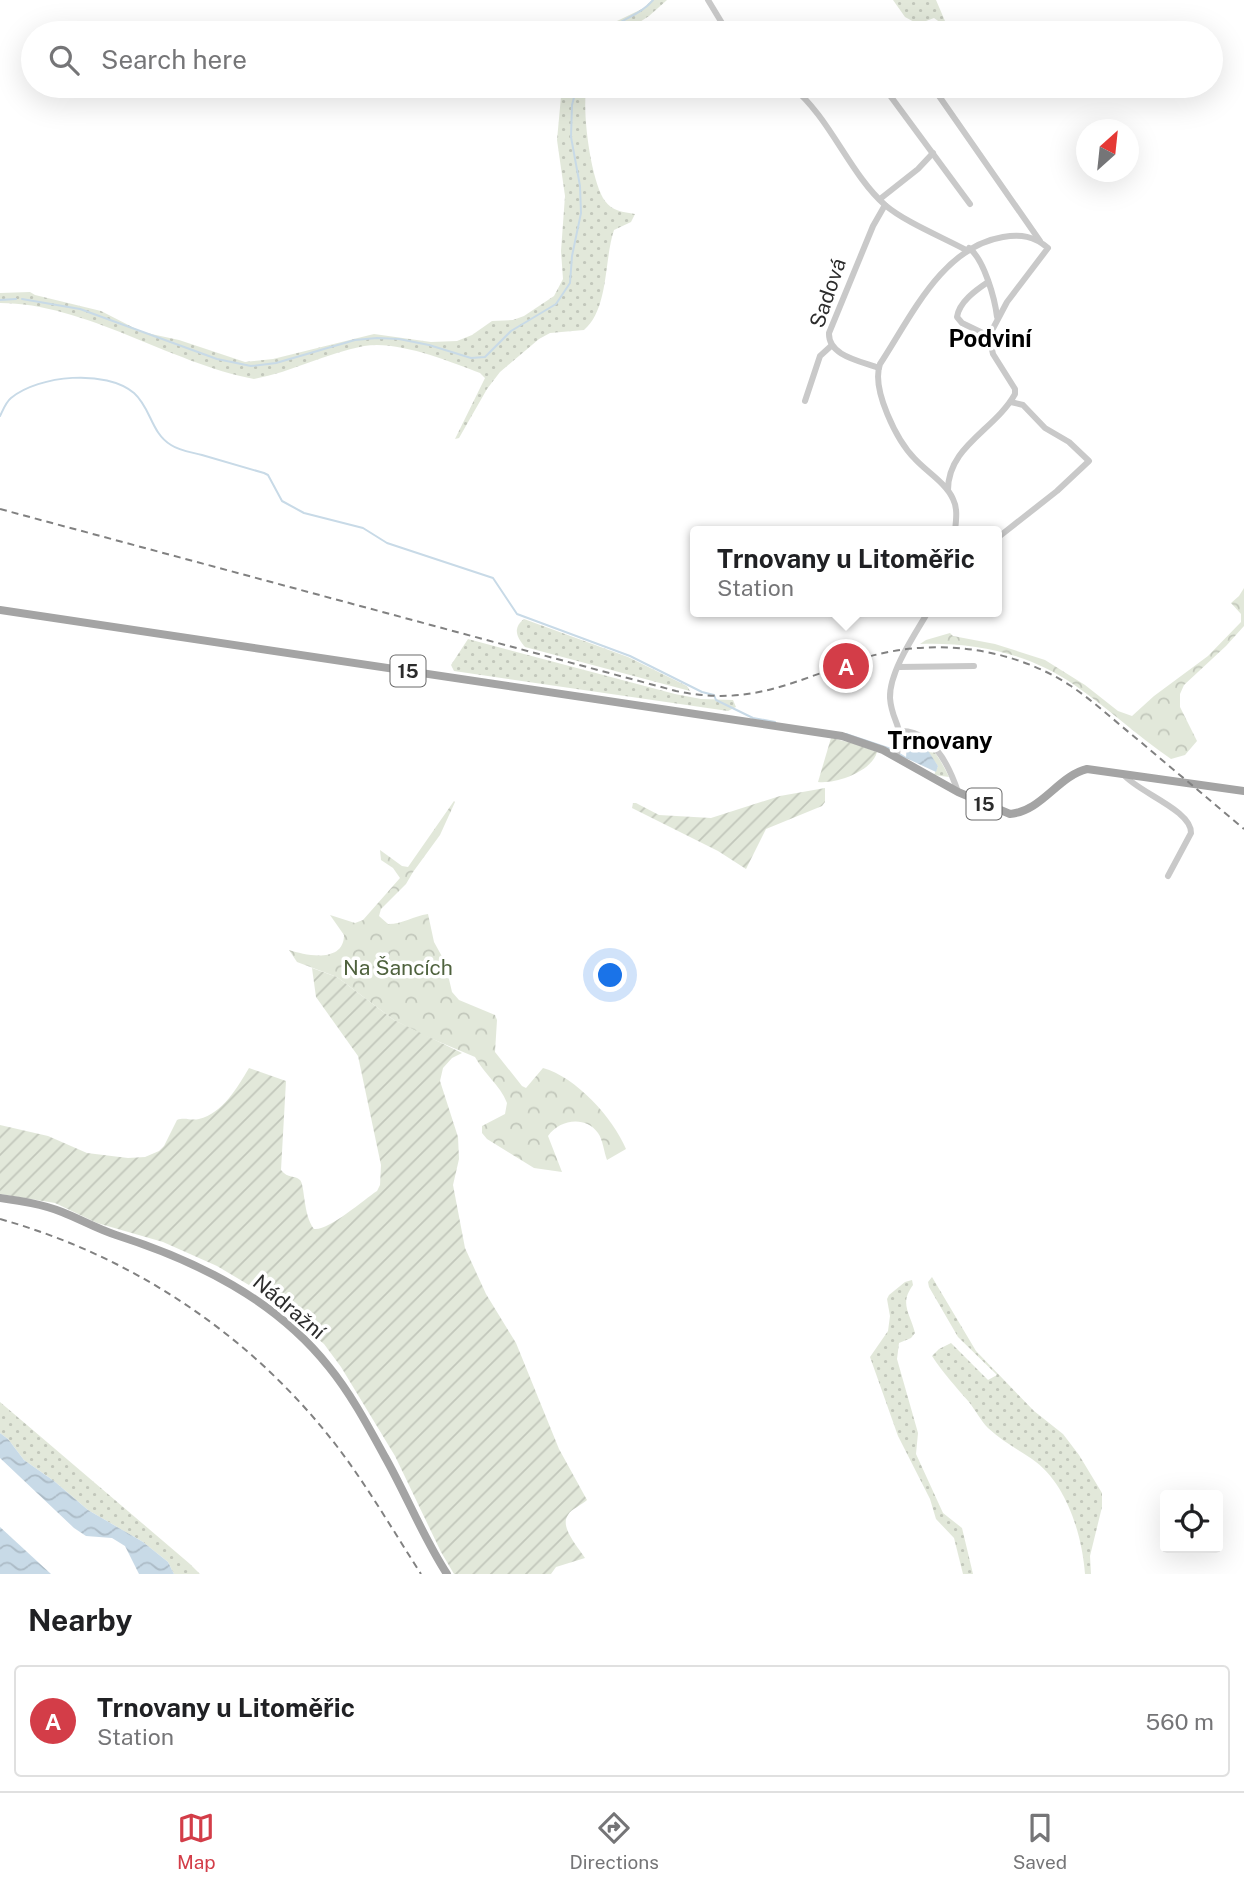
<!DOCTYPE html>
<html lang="en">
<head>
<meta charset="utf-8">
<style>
	:root { --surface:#fff; --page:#f6f6f6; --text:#202124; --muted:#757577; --line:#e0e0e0; --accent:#d33d48 }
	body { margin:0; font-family:"Public Sans",sans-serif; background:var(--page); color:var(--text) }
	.controls { position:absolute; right:21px; bottom:21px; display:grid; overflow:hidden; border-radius:7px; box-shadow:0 7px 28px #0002 }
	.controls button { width:63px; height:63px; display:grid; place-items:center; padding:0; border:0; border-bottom:2px solid var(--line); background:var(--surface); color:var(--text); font:35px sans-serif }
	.compass { position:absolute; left:1076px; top:119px; width:63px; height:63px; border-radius:50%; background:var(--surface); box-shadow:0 7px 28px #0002; rotate:27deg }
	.you { position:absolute; left:611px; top:976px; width:24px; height:24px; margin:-18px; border:5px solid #fff; border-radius:50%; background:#1a73e8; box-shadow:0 0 0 10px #1a73e833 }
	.badge { display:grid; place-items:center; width:46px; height:46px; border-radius:50%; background:var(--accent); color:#fff; font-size:23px; font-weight:700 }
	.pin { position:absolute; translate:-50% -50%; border:4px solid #fff; box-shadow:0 2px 7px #0006 }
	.popup { position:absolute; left:690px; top:526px; width:312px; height:91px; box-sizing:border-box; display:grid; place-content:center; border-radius:7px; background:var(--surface); filter:drop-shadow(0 2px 5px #0005); font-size:23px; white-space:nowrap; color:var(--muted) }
	.popup b { font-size:26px; color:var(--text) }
	.popup::after { content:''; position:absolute; left:50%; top:100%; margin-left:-14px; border:14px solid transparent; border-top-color:var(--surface) }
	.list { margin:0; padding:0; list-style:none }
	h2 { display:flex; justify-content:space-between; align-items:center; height:91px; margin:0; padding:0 28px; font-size:30px }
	h2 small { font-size:23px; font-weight:400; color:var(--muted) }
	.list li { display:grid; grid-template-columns:46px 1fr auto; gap:21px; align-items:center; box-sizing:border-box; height:112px; margin:0 14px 14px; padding:0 14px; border:2px solid var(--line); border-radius:7px }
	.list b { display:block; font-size:26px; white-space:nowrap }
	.list p { margin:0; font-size:23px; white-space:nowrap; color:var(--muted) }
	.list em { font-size:23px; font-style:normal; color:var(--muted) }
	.icon { flex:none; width:38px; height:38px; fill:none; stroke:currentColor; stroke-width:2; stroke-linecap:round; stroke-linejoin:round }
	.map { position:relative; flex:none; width:1244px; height:1574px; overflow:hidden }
	.search { position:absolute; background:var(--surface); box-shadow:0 7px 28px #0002; left:21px; right:21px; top:21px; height:77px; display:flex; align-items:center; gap:18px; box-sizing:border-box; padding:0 24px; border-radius:38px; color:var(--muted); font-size:26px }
	.sheet { height:217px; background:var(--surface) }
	nav { display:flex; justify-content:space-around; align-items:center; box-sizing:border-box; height:98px; border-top:2px solid var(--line); background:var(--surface); font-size:19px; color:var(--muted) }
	nav a { display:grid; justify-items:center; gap:4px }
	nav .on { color:var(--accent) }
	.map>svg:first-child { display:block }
	.grass { fill:url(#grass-dots) }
	.forest { fill:url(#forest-crowns) }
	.garden { fill:url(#garden-furrows) }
	.water { fill:url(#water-waves) }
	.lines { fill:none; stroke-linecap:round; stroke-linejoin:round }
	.stream { stroke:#c8dae7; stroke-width:2 }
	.minor { stroke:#c9c9c9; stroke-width:6 }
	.major { stroke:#a4a4a4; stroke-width:8 }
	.rail { stroke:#818181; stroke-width:2; stroke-dasharray:7 5; stroke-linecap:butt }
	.labels { text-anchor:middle; stroke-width:7; stroke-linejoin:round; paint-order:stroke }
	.shield { fill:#fff; stroke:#6b6b6b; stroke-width:2 }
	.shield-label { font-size:19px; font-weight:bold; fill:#2c2c2c }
	.street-label { font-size:21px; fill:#2c2c2c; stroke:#fff }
	.park-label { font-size:21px; fill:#4f623e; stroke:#fff }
	.quarter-label { font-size:24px; font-weight:bold; fill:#000; stroke:#fff }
</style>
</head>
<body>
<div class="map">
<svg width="1244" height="1574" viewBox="0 0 1244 1574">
	<defs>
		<pattern id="grass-dots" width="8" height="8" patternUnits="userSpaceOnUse" patternTransform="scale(1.75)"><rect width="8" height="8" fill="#e2e8da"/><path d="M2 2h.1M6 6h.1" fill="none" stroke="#c2c7bb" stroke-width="1.8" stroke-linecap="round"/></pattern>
		<pattern id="forest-crowns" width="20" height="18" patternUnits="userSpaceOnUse" patternTransform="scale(1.75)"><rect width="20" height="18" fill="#e2e8da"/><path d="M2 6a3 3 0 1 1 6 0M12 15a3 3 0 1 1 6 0" fill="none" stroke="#c2c7bb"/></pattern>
		<pattern id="garden-furrows" width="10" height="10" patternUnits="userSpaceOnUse" patternTransform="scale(1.75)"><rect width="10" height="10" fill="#e2e8da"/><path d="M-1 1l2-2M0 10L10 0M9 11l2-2" fill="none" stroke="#c2c7bb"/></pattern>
		<pattern id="water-waves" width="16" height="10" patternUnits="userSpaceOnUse" patternTransform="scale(1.75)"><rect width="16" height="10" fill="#c8dae7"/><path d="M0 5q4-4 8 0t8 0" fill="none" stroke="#acbbc6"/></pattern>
	</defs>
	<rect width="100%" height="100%" fill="#fff"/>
	<g class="grass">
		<polygon points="652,0 667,0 649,16 623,33 592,33 644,8"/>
		<polygon points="893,0 936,0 948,28 934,18 918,24 905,17"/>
		<path d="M562,86H587C581,108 591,182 605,201C612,211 623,212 635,214L631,222L614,230C604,259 609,309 584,330L550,333L539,339L500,372L487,389L459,438L455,439L485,378L480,373C449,361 397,340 364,346C326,353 292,372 254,379C170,363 85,303 0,303V293L30,292L35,295L101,311L142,332L179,340L245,362L273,359L374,334L431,342L457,341L472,335L492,321L513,320L524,316L554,296L563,279L561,251L565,196L557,140Z"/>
		<path d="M524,619L628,657L687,686L690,691L525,647C517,638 512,628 524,619Z"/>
		<polygon points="468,639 675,694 701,699 733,700 736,707 728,711 454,671 451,665"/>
		<path d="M907,734C930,739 939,757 949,777L934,775L938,766L921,744L907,742L905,749L903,739Z"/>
		<path d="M932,1277L976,1351L1034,1411L1063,1434L1079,1455L1102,1493V1507L1090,1556L1091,1574H1085C1082,1535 1067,1483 1032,1459C1017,1449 1002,1441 988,1428C981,1421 976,1411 969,1402C956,1387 943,1373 932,1356L939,1349L951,1343L988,1380L997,1375L958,1337L929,1287L928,1282Z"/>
		<path d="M912,1280L913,1285C899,1304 910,1312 915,1333L911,1338L899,1343L897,1359L918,1433L916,1454L943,1513L962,1528L973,1574H963L954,1538L936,1519L930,1499L898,1436L870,1357L888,1331L890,1316L887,1299L889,1295L905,1282Z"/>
		<polygon points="0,1402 190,1564 200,1574 174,1574 168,1562 143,1542 88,1510 54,1481 24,1460 8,1439 0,1433"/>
	</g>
	<g class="forest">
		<path d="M1244,588V626L1226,646L1184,685L1180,694V707L1197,741L1185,755L1171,759C1137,736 1107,707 1073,684C1028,653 974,642 920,644L926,640L950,633L953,636L995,644L1045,660L1085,685L1118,711L1132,716L1154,696L1208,656L1241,622V614L1231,603L1239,596Z"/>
		<path d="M454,801L455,802L440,835L413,872L406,884L381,909L379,916L388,924C404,924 413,916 428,914L434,942L445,962L452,992L459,1000L495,1015L497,1020L495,1052L522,1086L526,1088L543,1068C576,1077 613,1118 626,1149L607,1160C604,1152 603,1140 598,1133C585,1115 559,1120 548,1136L562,1172L534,1168L487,1139L482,1133V1126L505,1114L507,1103C500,1085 484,1074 475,1057L423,1035L394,1020L337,977L297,962L289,950C307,956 344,963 344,935L330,915L355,923L363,920L400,878L393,868L381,860L380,850L402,866L408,867Z"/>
	</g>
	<g class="garden">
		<path d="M831,738L852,743L877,752C872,771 837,784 818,782Z"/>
		<polygon points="825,788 825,802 822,806 766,829 746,869 718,851 632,808 633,803 636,803 659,815 711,818 780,796"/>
		<path d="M312,968L337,977L394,1020L462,1053L452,1058L443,1068L440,1081L458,1137L459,1159L453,1185L465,1248L486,1294L516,1343L559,1449L587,1500C582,1505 571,1509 568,1515C559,1527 579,1548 585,1558L556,1567L551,1574H454L441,1552L395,1456L341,1367L324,1344L264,1294L217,1266L163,1242L97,1223L55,1203L0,1194V1125L48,1136L87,1153L128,1158L145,1157L159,1151L164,1146L177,1120C185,1117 191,1121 199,1119C223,1113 237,1088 249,1068L286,1081L281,1170C288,1179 295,1175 300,1180C305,1185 303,1215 314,1229C329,1231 363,1200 377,1191L380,1185L381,1165L358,1056L316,997Z"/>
	</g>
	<g class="water">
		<polygon points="907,741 923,743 938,766 936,772 906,758"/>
		<polygon points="0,1433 8,1439 24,1460 54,1481 88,1510 143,1542 168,1562 174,1574 139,1574 125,1546 112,1538 86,1536 74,1528 0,1458"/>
		<polygon points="0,1527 51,1574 0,1574"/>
	</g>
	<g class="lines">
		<g class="stream">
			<path d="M605,33C619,19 640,16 653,0"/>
			<polyline points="22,299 80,309 217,359 251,366 276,363 355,340 377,338 399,339 429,345 471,358 485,357 511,331 556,304 570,283 572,256 581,213 580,186 571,137 572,105 577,86"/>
			<polyline points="0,300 16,299"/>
			<path d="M0,416C3,410 6,402 11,398C39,375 106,369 134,393C151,408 151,433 171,445C180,451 191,452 202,455C222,461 243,467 264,473L268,475L282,501L304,513L363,528L387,543L493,578L517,614L630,656L702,692L714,695L716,700L753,718L775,722"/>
			<polyline points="846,734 894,750"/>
			<polyline points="898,753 906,758"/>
		</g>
		<g class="minor">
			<polyline points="708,0 728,33"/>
			<path d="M791,86C830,117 849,173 885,205C905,222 942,237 966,250"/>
			<polyline points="883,86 970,204"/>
			<polyline points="932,86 1040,241"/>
			<polyline points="880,199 918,169 933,153"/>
			<path d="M969,248C984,259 995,299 997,317"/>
			<path d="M988,282C976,290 959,302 957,317L962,323L989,336"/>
			<path d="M879,368C861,361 828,356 829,333L873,226L885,205"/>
			<polyline points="805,401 820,356 831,346"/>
			<path d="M948,490C948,446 995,430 1015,394V389L993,354L989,336L1007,302L1048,248C1034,236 1021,234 1003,237C942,247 911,317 880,364C871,389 897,441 915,459C927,472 946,483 953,499C958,509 956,520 955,531"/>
			<polyline points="996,539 1057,491 1089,461 1069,442 1045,428 1023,405 1011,402"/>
			<polyline points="899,667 974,666"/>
			<path d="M901,731C933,731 949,765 958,792"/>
			<path d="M896,757C906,725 892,725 890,698C889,672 915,634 928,612"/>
			<path d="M1123,774C1137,792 1192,810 1191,833L1168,876"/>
		</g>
		<g class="major">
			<path d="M0,610L842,736L883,750L958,792L1010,814C1042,811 1058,776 1087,769L1244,791"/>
			<path d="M0,1198C21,1201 42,1204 62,1212C80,1219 97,1229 116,1235C197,1261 275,1299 329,1367C351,1394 368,1426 385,1457C407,1496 423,1537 447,1574"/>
		</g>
		<g class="rail">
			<path d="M0,509L676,691C751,707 793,681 861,659C930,637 1010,646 1071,686C1096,703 1118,724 1142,743C1176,772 1210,800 1244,829"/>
			<path d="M0,1219C135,1257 254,1337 339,1449C369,1489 394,1532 421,1574"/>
		</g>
	</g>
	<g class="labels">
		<g class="shield">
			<rect x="390.5" y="655.5" width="35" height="31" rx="5"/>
			<rect x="966.5" y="788.5" width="35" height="31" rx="5"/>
		</g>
		<g class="shield-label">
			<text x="408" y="678">15</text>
			<text x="984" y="811">15</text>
		</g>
		<g class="street-label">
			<text transform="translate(828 293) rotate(-71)" y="7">Sadová</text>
			<text transform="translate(289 1307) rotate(40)" y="7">Nádražní</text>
		</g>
		<g class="park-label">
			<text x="398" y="975">Na Šancích</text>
		</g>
		<g class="quarter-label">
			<text x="990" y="347">Podviní</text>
			<text x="940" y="749">Trnovany</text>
		</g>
	</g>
</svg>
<div class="controls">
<button><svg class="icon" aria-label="locate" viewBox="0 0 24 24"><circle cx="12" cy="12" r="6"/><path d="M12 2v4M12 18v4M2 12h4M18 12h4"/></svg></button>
</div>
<svg class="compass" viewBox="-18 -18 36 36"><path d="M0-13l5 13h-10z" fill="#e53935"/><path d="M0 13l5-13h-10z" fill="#757577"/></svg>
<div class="you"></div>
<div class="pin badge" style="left:846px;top:666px">A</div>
<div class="popup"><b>Trnovany u Litoměřic</b>Station</div>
<div class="search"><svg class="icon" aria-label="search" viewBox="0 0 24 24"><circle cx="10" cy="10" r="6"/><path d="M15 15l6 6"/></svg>Search here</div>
</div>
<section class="sheet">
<h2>Nearby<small></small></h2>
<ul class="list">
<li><span class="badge">A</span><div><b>Trnovany u Litoměřic</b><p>Station</p></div><em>560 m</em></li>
</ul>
</section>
<nav>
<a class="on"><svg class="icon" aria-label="map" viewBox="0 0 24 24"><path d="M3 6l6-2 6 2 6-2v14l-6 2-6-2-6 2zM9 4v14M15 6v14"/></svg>Map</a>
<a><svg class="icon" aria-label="directions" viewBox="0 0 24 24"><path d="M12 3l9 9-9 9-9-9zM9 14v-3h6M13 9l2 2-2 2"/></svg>Directions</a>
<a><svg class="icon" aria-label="saved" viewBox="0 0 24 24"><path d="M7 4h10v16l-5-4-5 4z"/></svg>Saved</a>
</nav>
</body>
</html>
